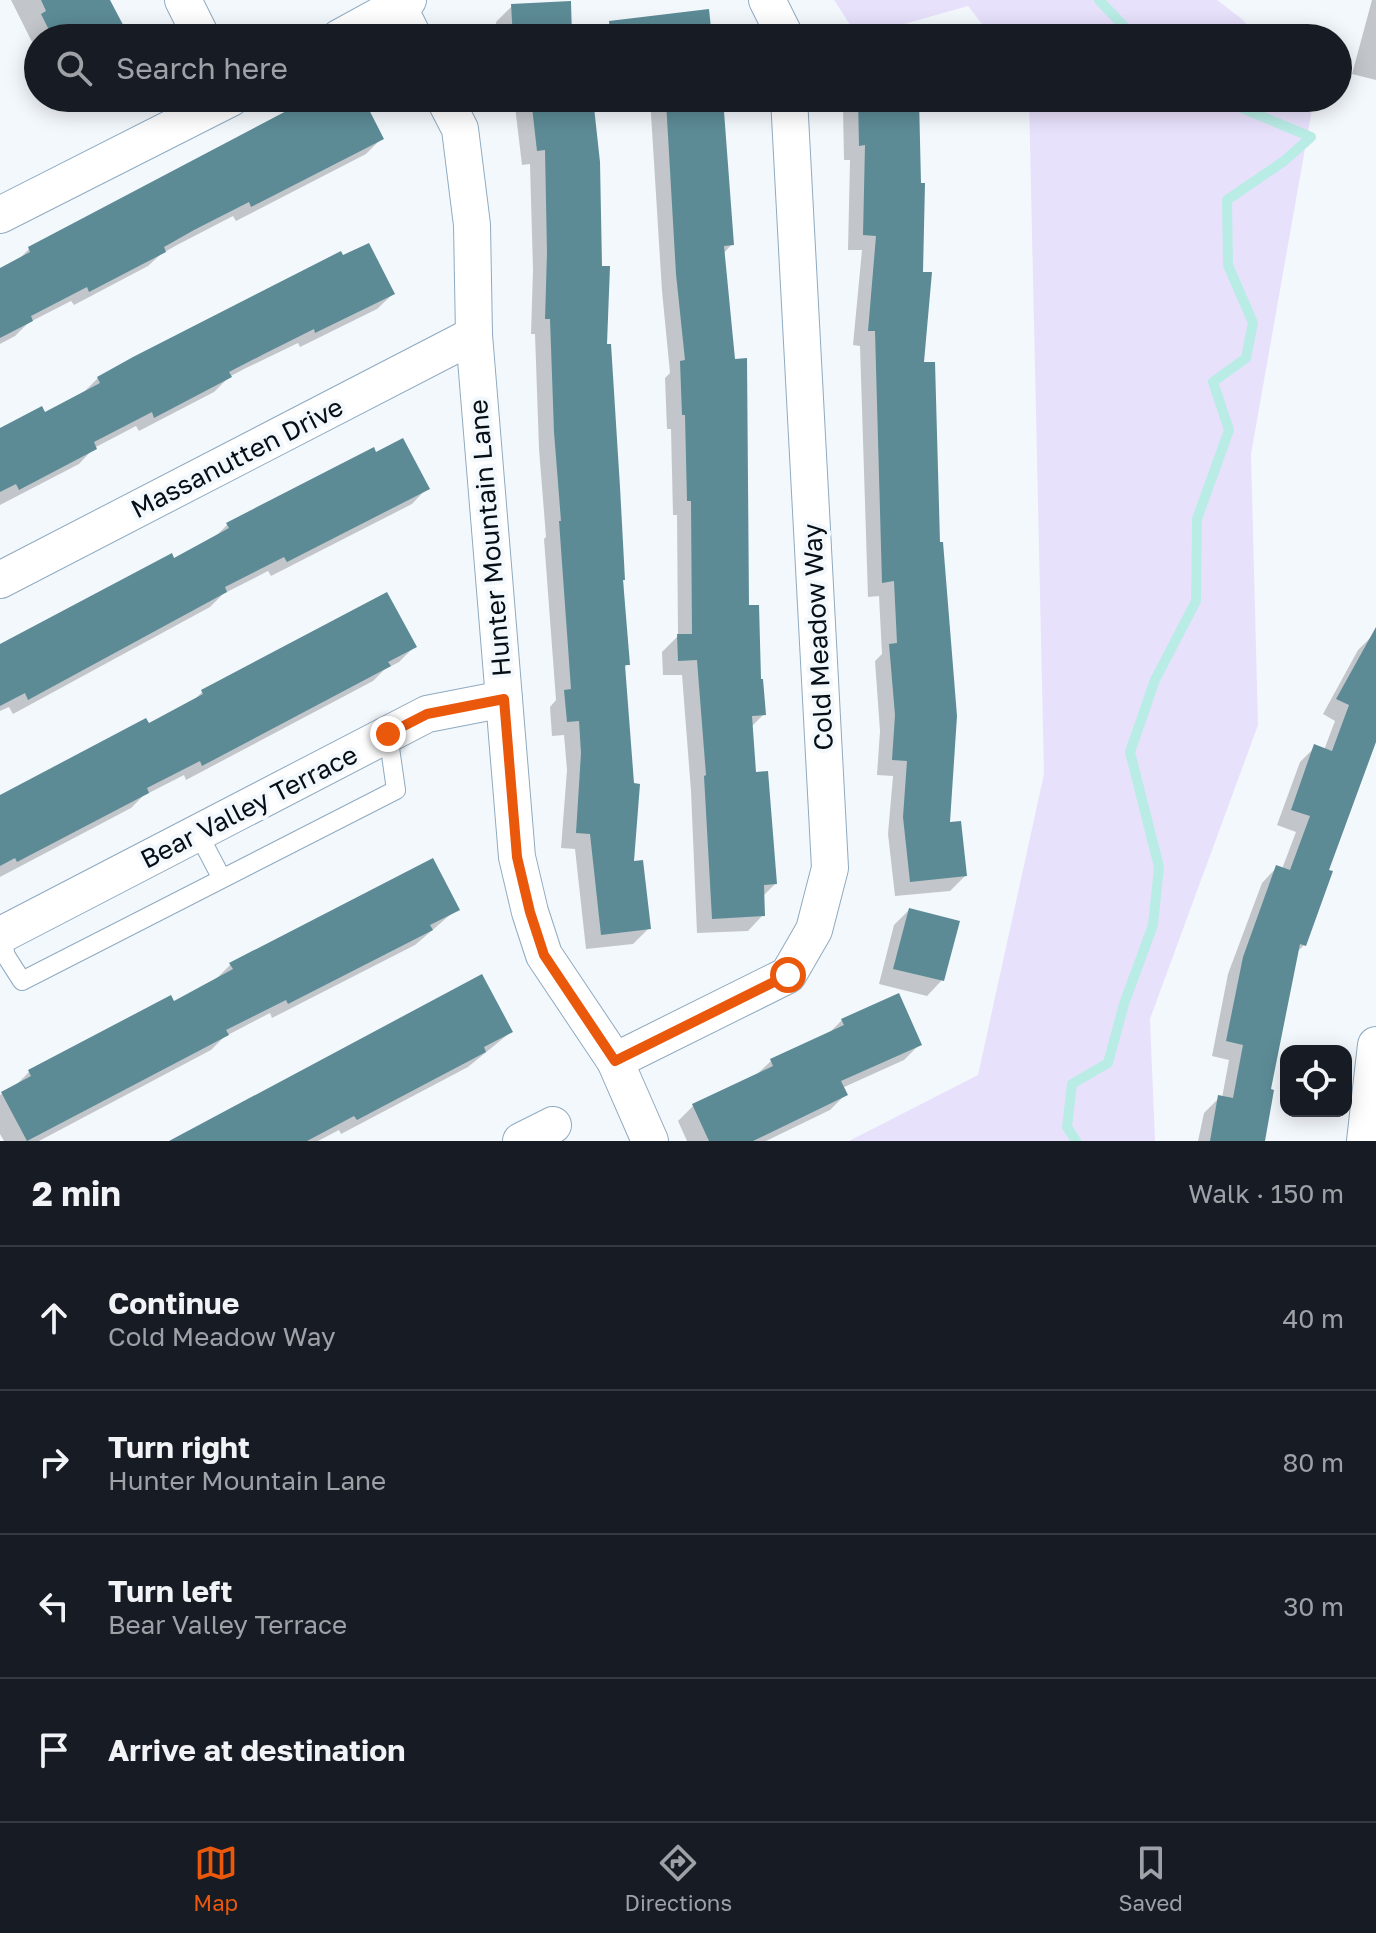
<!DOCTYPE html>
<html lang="en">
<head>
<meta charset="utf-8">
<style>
	:root { --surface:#171b24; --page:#242831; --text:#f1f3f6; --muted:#9ea1a6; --line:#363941; --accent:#ea580c }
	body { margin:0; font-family:"Golos Text",sans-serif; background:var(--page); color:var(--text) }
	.controls { position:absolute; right:24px; bottom:24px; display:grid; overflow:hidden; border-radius:16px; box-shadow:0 4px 20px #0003 }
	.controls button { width:72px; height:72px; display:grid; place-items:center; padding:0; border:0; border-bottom:2px solid var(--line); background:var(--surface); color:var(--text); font:40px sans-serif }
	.stop { position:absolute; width:24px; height:24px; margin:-18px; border:6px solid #ea580c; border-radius:50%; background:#fff }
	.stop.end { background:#ea580c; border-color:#fff; box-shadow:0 2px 8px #0008 }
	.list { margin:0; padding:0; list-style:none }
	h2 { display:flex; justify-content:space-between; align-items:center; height:104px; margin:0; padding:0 32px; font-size:34px }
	h2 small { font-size:26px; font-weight:400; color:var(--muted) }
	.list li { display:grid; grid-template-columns:52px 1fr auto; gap:24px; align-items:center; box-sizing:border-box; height:144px; padding:0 32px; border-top:2px solid var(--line) }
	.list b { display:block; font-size:30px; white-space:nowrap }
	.list p { margin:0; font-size:26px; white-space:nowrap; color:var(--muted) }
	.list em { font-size:26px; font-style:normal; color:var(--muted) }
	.icon { flex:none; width:44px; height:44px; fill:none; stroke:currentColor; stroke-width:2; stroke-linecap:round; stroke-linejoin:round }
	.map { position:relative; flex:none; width:1376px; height:1141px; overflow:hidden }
	.search { position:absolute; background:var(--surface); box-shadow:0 4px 20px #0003; left:24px; right:24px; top:24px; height:88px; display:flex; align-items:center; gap:20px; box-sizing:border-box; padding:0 28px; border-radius:44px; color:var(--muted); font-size:30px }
	.sheet { height:680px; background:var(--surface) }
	nav { display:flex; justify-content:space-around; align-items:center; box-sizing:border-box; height:112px; border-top:2px solid var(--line); background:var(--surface); font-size:22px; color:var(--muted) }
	nav a { display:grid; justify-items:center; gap:4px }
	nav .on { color:var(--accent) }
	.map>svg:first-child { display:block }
	.green { fill:#e8e1fc }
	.shadow { fill:#0003 }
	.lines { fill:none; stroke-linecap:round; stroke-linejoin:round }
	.stream { stroke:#b9ece5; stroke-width:10 }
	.building { fill:#5c8b96 }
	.lane-casing { stroke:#8faac0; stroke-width:20 }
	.street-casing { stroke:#8faac0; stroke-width:38 }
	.lane { stroke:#fff; stroke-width:18 }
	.street { stroke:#fff; stroke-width:36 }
	.route { stroke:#ea580c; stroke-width:10 }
	.labels { text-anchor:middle; stroke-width:8; stroke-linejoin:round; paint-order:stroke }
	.street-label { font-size:26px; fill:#060f17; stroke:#f3f8fd }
</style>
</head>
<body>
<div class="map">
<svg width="1376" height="1141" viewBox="0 0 1376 1141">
	<rect width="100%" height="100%" fill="#f3f8fd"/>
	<g class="green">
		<polygon points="834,0 1217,0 1242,19 1259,38 993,38 968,6 858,37"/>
		<polygon points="1029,98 1314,98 1251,454 1258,725 1150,1019 1155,1141 849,1141 978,1075 1044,774"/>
	</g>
	<g class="shadow">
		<polygon points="11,0 108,0 128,38 38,38 38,54"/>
		<polygon points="1372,0 1376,0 1376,80 1352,74"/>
		<polygon points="512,6 570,38 497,38 496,22"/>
		<polygon points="316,98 360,98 382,138 366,154 236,221 233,216 177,245 161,254 148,266 74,305 71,301 28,323 15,336 0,344 0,270 17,261 29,249"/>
		<polygon points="514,98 591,98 605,346 623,579 628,664 623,669 632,863 648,929 633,944 586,949 575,849 561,848 567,770 564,735 552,736 550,707 556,700 544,539 546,537 539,449 535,334 531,334 533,270 530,164 522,165"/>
		<polygon points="650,98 721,98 732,244 723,254 747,607 764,714 751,727 754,774 775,884 762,897 763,915 748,931 697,933 691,791 682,675 663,675 662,652 678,636 677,515 673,515 671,429 667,429 665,378 670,373 662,291"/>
		<polygon points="853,98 917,98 922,364 948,824 965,876 950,891 895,896 888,834 893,776 877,775 880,731 875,661 882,654 879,596 868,597 860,346 853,345 862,250 848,250 850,160 844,160 843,108"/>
		<polygon points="393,294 377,309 300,347 298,343 246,368 229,377 214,392 139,431 136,426 94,448 79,464 0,505 0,430 44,415 82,394 98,378"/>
		<polygon points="427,488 412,504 271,576 268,571 223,594 210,607 13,714 9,707 0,711 0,645 174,561 212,540 228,524"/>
		<polygon points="1373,635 1376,636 1376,739 1327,871 1304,945 1297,952 1269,1091 1263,1141 1198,1141 1204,1113 1219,1098 1222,1098 1229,1060 1212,1056 1228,974 1262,883 1277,867 1282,869 1296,832 1277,825 1300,762 1315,747 1324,750 1335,721 1323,714 1358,650"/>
		<polygon points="414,647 399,662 384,670 373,681 186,780 184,775 143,796 131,808 0,877 0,797 148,726 190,704 202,692"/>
		<polygon points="457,909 415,945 272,1018 270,1013 224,1037 211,1050 39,1141 4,1141 0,1134 0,1095 14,1087 29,1072 173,1003 215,980 230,965"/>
		<polygon points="909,910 942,980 927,996 879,984 894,925"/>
		<polygon points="842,1020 920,1044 904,1060 842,1088 845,1095 830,1110 766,1141 687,1141 678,1121 693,1106 754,1077 771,1061 829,1033"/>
		<polygon points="511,1032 468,1067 341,1134 339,1130 318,1141 171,1141"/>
	</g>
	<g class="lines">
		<g class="stream">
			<polyline points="1099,0 1135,38"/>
			<polyline points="1076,1141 1067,1127 1072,1084 1108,1063 1124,1004 1153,925 1159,867 1130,752 1155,680 1196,601 1197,519 1229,430 1213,382 1246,358 1253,323 1228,265 1227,200 1284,161 1311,137 1218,98"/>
		</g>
	</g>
	<g class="building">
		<polygon points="41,0 110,0 130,38 53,38 41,14 46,11"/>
		<polygon points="571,1 572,38 513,38 511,4"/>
		<polygon points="709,9 712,38 610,38 609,21"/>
		<polygon points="311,98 363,98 384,139 251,207 249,202 194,230 164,247 166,252 89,292 87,287 31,316 33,321 0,338 0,268 30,252 28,247"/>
		<polygon points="531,98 593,98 600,162 602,266 610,266 607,344 611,344 620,487 625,580 623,580 630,665 625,665 634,783 640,784 634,861 643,860 651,929 601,935 590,834 576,833 581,753 579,721 567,722 564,690 571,689 559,521 561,521 554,432 550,319 545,319 547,253 545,150 537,151"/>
		<polygon points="699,98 723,98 734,245 724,246 735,359 747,358 749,605 759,605 761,679 763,679 766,715 752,716 756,772 768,771 777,884 764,885 765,916 712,919 704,776 706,775 697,660 678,661 677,634 692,634 691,501 687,501 685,415 682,415 680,361 685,360 676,274 666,101"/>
		<polygon points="858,98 919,98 921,183 925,183 923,272 932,272 924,362 935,362 940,542 943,542 957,716 950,822 961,821 967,876 910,882 903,817 907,761 892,760 895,715 889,644 897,643 894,581 882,583 875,331 868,331 876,236 863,235 865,145 859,146"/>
		<polygon points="369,243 395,294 315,333 314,329 264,354 229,372 232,377 154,418 152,412 94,442 97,449 19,490 16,484 0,492 0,428 42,406 45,412 100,383 97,377 133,357 341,251 343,255"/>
		<polygon points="403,438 430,489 287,562 284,557 225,587 227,592 28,700 25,693 0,706 0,644 172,553 174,558 229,528 226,523 333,468 374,447 376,452"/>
		<polygon points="387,592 417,647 388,662 391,666 202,766 200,761 147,788 149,793 17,862 15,858 0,866 0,795 146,718 149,723 203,694 201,690"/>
		<polygon points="1376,627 1376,742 1329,870 1333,871 1306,946 1300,944 1271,1089 1274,1090 1265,1141 1210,1141 1218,1095 1233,1098 1243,1045 1226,1041 1243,957 1276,865 1290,870 1310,816 1291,810 1314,744 1332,751 1349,705 1336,699"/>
		<polygon points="433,858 460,910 430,925 433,930 288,1004 286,1000 226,1030 229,1035 27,1141 1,1092 31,1076 28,1070 171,995 174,1001 233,969 229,963"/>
		<polygon points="909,908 960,921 944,981 893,969"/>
		<polygon points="482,974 513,1032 484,1047 486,1052 357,1120 354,1116 307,1141 169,1141"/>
		<polygon points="899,993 922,1045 841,1081 848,1095 753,1141 709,1141 692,1104 773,1066 770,1059 844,1025 841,1019"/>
	</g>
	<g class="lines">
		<g class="lane-casing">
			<g id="lane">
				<polyline points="198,833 221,877"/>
				<polyline points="1,935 6,956 22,981 396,790 388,734"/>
			</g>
		</g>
		<g class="street-casing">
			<g id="street">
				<polyline points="183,0 202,38"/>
				<polyline points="767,0 786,38"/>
				<polyline points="398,6 414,38"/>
				<polyline points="339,38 408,0"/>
				<polyline points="444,98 460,129 472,225 474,335 517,857 530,912 544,955 615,1061 650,1141"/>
				<polyline points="0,215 231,98"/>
				<polyline points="0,580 474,335"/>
				<polyline points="1,935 427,714 504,699"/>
				<polyline points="615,1061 788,975 814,930 830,868 789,98"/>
				<polyline points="521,1141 553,1125"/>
				<polyline points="1365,1141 1376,1045"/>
			</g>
		</g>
		<use href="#lane" class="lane"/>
		<use href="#street" class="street"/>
	</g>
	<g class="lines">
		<polyline class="route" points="388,734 427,714 504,699 517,857 530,912 544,955 615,1061 788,975"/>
	</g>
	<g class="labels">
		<g class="street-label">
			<text transform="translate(237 458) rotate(-27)" y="9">Massanutten Drive</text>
			<text transform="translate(490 538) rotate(-95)" y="9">Hunter Mountain Lane</text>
			<text transform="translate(818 637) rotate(-93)" y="9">Cold Meadow Way</text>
			<text transform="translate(249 807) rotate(-27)" y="9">Bear Valley Terrace</text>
		</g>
	</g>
</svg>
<div class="controls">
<button><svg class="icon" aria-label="locate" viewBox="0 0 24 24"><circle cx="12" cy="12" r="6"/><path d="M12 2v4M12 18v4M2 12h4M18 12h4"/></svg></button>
</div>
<div class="stop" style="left:788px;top:975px"></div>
<div class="stop end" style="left:388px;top:734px"></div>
<div class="search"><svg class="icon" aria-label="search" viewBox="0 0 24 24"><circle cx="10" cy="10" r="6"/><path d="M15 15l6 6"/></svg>Search here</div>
</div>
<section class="sheet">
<h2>2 min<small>Walk · 150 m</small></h2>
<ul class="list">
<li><svg class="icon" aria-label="ahead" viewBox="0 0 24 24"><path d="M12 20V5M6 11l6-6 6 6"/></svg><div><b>Continue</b><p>Cold Meadow Way</p></div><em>40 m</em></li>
<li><svg class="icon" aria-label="right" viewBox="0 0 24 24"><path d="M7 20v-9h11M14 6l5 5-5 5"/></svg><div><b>Turn right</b><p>Hunter Mountain Lane</p></div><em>80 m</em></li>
<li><svg class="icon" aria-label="left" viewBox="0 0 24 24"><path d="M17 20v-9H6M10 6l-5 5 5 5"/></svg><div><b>Turn left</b><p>Bear Valley Terrace</p></div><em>30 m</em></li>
<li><svg class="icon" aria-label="arrive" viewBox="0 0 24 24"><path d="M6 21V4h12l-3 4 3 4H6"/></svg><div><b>Arrive at destination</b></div></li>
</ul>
</section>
<nav>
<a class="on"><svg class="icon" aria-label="map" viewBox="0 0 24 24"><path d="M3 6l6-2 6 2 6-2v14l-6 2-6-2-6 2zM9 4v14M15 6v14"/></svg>Map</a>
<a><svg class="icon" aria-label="directions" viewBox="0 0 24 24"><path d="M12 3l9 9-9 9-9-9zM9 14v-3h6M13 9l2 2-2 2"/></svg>Directions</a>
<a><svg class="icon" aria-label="saved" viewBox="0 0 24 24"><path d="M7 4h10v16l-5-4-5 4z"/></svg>Saved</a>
</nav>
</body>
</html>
